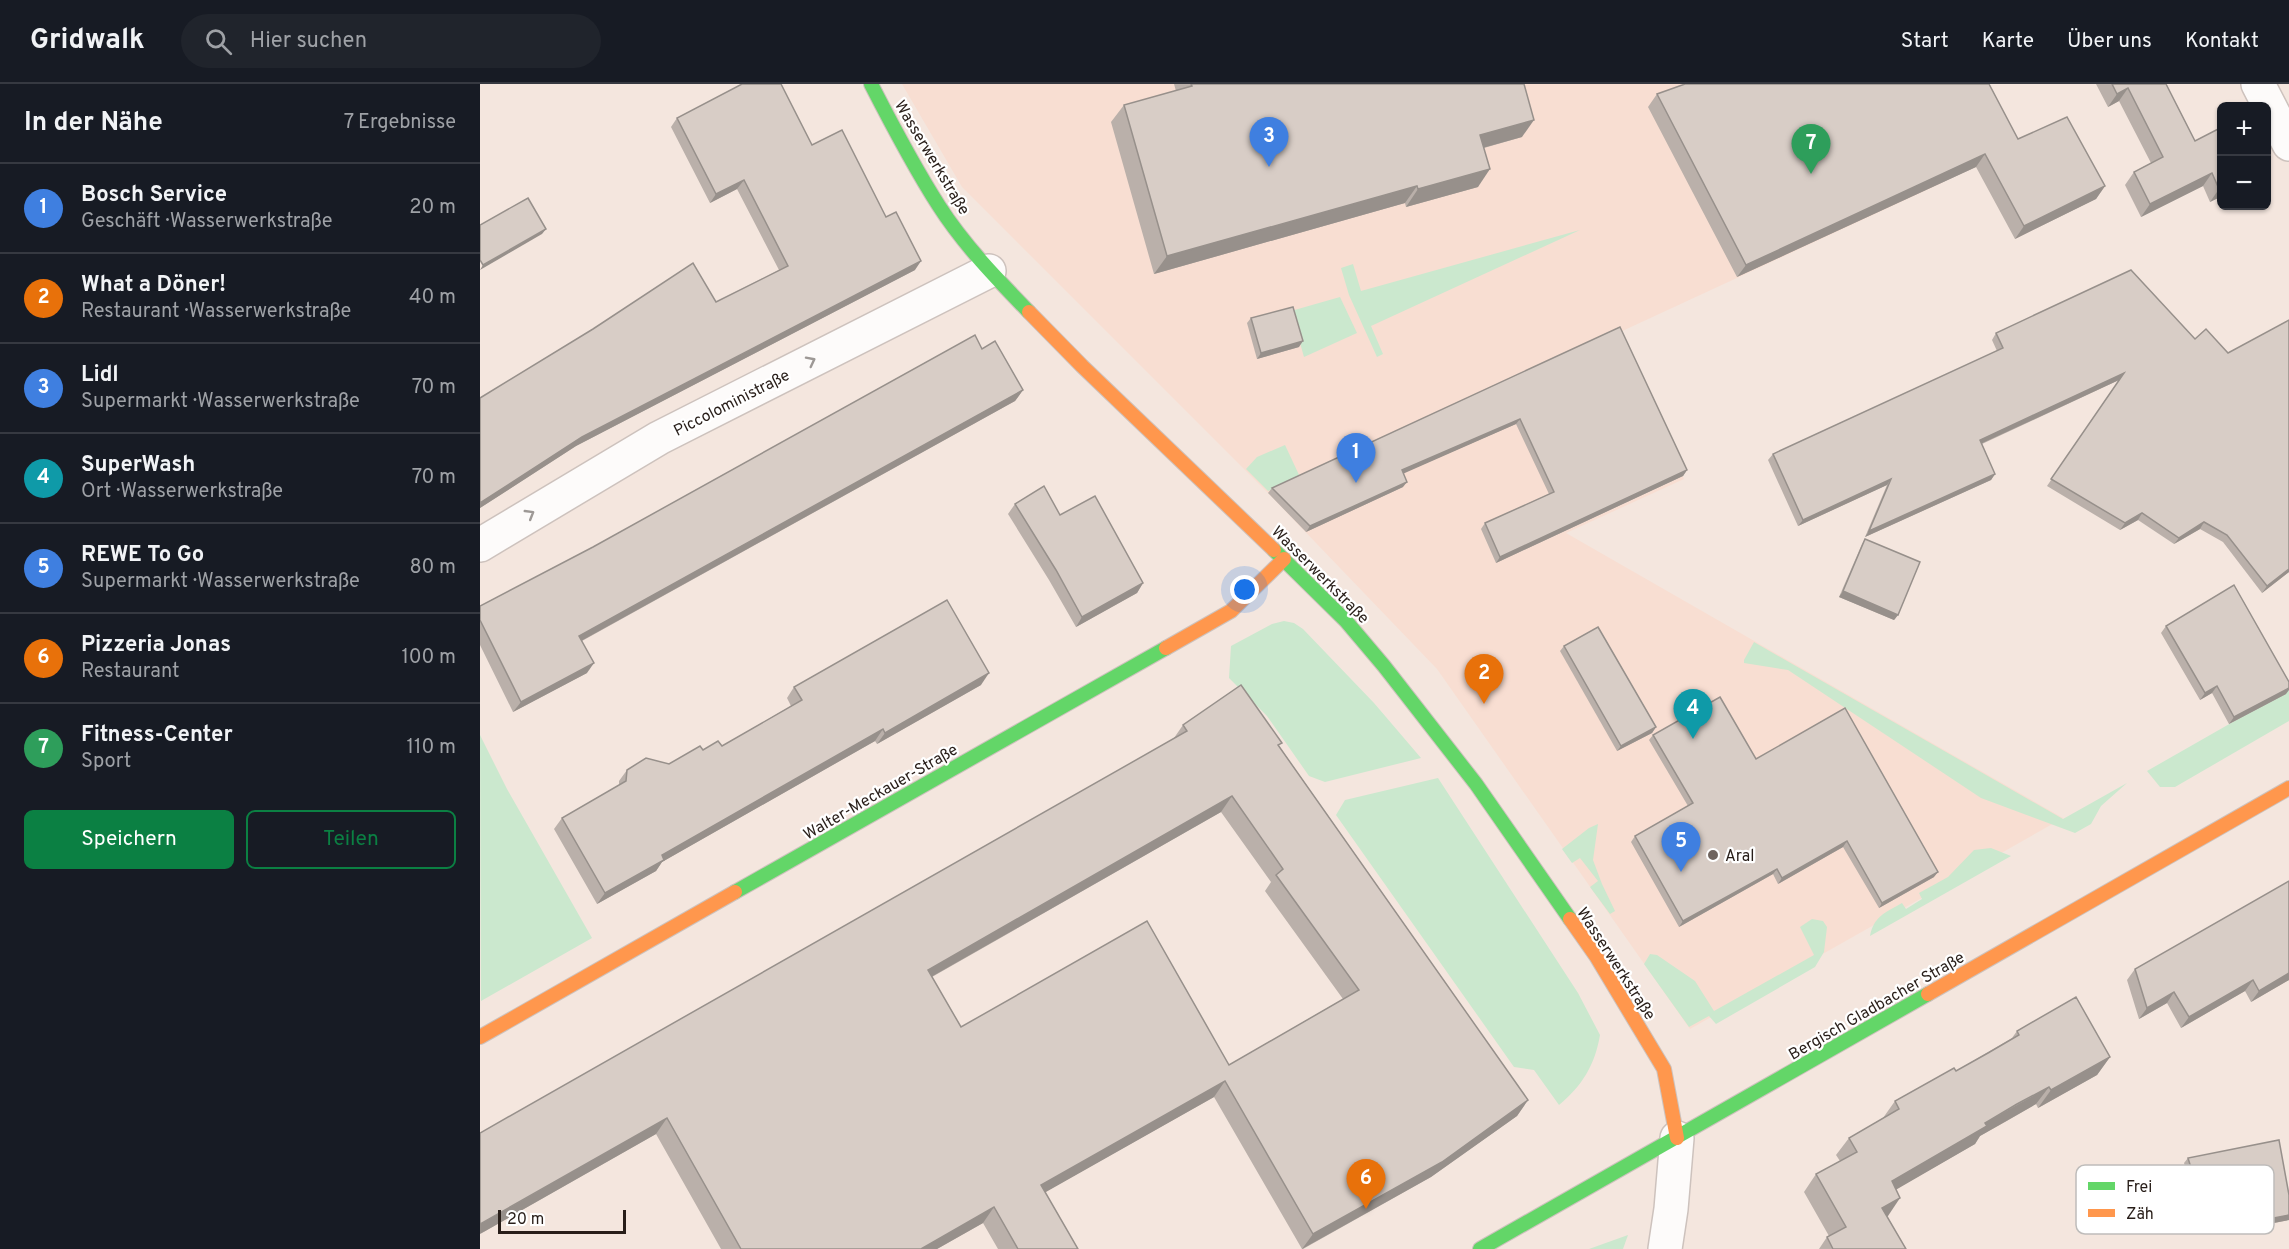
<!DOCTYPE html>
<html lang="de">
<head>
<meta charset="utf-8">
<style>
	:root { --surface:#171b24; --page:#20242c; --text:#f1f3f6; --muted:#9ea1a6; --line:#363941; --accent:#0b8043 }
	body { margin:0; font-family:Overpass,sans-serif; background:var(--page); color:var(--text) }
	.controls { position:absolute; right:18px; top:18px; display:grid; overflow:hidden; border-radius:9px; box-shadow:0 2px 4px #0004 }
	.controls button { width:54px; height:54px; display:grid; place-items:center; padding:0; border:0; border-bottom:2px solid var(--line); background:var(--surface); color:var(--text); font:30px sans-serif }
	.scale { position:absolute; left:18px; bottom:15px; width:128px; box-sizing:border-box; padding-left:6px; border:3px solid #281e19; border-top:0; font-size:16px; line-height:21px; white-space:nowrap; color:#281e19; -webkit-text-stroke:4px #fff; paint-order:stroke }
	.you { position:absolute; left:765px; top:506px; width:21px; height:21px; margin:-15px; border:4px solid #fff; border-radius:50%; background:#1a73e8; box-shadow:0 0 0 9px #1a73e833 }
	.badge { display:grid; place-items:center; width:39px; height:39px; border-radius:50%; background:var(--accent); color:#fff; font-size:20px; font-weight:700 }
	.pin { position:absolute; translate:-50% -50px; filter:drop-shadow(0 2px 3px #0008) }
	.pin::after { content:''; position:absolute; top:32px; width:21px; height:18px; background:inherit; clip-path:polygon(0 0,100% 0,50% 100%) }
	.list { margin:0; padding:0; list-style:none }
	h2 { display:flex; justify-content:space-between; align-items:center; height:78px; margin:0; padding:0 24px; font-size:26px }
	h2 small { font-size:20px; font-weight:400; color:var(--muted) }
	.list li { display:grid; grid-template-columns:39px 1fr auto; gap:18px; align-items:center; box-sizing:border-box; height:90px; padding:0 24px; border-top:2px solid var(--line) }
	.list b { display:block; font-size:22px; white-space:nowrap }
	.list p { margin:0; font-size:20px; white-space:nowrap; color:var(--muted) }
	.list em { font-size:20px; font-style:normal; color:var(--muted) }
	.actions { display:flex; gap:12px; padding:18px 24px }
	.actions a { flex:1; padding:14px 0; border:2px solid var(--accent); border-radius:9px; text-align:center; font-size:21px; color:var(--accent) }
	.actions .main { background:var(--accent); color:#fff }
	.icon { flex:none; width:33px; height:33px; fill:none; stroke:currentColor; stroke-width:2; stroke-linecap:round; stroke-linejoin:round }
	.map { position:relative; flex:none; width:1809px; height:1165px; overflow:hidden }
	header { display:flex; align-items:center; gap:36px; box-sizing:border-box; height:84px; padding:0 30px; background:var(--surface); border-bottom:2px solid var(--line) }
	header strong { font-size:28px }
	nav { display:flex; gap:33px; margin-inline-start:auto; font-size:21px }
	.search { width:420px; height:54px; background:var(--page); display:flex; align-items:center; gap:15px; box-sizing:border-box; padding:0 21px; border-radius:33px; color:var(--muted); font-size:22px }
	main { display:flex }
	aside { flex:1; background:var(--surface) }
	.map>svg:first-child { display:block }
	.built { fill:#f8ded2 }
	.green { fill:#cbe8ce }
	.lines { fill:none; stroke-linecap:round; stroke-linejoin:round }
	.street-casing { stroke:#cdc2bd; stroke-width:36 }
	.fast-casing { stroke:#cdc2bd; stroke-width:16 }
	.slow-casing { stroke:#cdc2bd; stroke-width:16 }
	.street { stroke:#fdfbfa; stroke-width:33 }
	.fast { stroke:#63d668; stroke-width:14 }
	.slow { stroke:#ff974d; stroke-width:14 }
	.wall { fill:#bab0aa; fill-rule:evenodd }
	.shaded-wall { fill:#97908b }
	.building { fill:#d8cdc6; stroke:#97908b; stroke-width:1.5; fill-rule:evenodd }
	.oneway { stroke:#9d9895 }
	.poi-dot { fill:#6f645e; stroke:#fff; stroke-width:2 }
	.labels { text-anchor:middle; stroke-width:4.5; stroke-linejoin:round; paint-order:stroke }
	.street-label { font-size:16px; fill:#281e19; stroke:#fff }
	.poi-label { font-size:16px; fill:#281e19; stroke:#fff; text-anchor:start }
	.key { fill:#fff; stroke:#bebcba; stroke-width:1.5 }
	.key-label { font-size:16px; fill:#281e19 }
</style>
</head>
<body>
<header>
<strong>Gridwalk</strong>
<div class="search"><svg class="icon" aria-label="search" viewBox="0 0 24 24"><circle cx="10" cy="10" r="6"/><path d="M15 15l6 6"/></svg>Hier suchen</div>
<nav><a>Start</a><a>Karte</a><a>Über uns</a><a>Kontakt</a></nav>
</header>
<main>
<aside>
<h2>In der Nähe<small>7 Ergebnisse</small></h2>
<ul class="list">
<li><span class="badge" style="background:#3f7fe0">1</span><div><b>Bosch Service</b><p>Geschäft · Wasserwerkstraße</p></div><em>20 m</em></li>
<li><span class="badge" style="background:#e8710a">2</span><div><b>What a Döner!</b><p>Restaurant · Wasserwerkstraße</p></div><em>40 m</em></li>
<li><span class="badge" style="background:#3f7fe0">3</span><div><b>Lidl</b><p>Supermarkt · Wasserwerkstraße</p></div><em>70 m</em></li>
<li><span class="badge" style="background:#0f9aa8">4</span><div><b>SuperWash</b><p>Ort · Wasserwerkstraße</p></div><em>70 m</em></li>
<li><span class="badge" style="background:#3f7fe0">5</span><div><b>REWE To Go</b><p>Supermarkt · Wasserwerkstraße</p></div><em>80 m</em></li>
<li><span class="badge" style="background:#e8710a">6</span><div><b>Pizzeria Jonas</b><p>Restaurant</p></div><em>100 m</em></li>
<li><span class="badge" style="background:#2e9e5b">7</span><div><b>Fitness-Center</b><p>Sport</p></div><em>110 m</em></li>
</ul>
<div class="actions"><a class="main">Speichern</a><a>Teilen</a></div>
</aside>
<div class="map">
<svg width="1809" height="1165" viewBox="0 0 1809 1165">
	<rect width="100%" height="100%" fill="#f4e6de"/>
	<polygon class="built" points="422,0 1411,0 1462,99 1138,249 1204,395 1086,449 1583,734 1210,945 957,585 788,409 482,103"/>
	<g class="green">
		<polygon points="1100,146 891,242 903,270 897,273 869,211 861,184 873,180 881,207"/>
		<polygon points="860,213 877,249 824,273 811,227"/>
		<polygon points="805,361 820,393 788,407 766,385 777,373"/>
		<polygon points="804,537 814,539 823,545 894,619 941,674 845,698 829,692 787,632 749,594 751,562 792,540"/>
		<polygon points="1274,558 1583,735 1647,699 1621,722 1611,740 1595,749 1501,714 1308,586 1264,579 1264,576"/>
		<polygon points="1809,606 1809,637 1695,703 1680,703 1667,687"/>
		<polygon points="0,651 27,705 112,854 1,917"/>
		<path d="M958,694L1098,909L1120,951C1115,981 1102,1002 1079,1021L1054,986L1034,983L856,731L865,716Z"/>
		<polygon points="1118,740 1113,776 1122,800 1135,827 1130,830 1110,803 1118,797 1100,774 1092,779 1082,765 1109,744"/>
		<path d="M1511,764L1531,772L1390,852C1394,832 1405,829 1422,819L1426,825L1442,815L1439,809L1468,793L1494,766Z"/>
		<polygon points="1332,835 1343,837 1347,843 1344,868 1335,883 1236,940 1229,932 1209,943 1164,880 1170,870 1177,871 1215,897 1234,927 1334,871 1320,843"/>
		<polygon points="1148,1151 1143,1165 1109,1165"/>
	</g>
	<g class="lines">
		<g class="street-casing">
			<g id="street">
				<polyline points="1778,0 1809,60"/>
				<polyline points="0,461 179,354 509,187"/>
				<polyline points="1185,1165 1191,1125 1197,1054"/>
			</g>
		</g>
		<g class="fast-casing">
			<g id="fast">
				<path d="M391,0C412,41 434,83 459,122C484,161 517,195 549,228"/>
				<polyline points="794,466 866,537 904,582 996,700 1090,835"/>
				<polyline points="255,808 686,564"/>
				<polyline points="1000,1165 1448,910"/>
			</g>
		</g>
		<g class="slow-casing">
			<g id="slow">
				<polyline points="549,228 602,282 794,466"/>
				<polyline points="686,564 751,527 804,475"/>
				<polyline points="1090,835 1116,872 1184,985 1197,1054"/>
				<polyline points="1448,910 1809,704"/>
				<polyline points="0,953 255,808"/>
			</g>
		</g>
		<use href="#street" class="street"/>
		<use href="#fast" class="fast"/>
		<use href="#slow" class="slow"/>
	</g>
	<g class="wall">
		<polygon points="694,0 1044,0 1042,53 1004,64 998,103 926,123 925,119 674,190 631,38 644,21 696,7"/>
		<polygon points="1616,0 1686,0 1715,57 1742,43 1742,112 1730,118 1723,102 1661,133 1645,101 1654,88 1671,79 1639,17 1628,23"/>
		<polygon points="1177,10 1538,55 1625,102 1616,115 1535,155 1496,83 1257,193 1168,23"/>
		<polygon points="197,34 332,61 406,133 435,186 96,362 0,424 0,314 236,218 299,186 257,105 230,119 191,43"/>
		<polygon points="771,234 819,263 777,275 767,239"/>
		<polygon points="1809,236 1809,488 1782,509 1743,458 1720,445 1694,460 1658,436 1640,446 1567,402 1639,296 1502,360 1515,390 1511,396 1385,453 1407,401 1318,442 1288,376 1293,370 1517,267 1512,256 1516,249 1715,255 1748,269"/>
		<polygon points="1140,243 1207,386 1203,392 1016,479 1001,445 1005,439 1069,410 1036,340 923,389 923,403 826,448 788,409 792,404"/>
		<polygon points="502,265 543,306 535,317 102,557 107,589 33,628 0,561 0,522"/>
		<polygon points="535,420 580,431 663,499 657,509 596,543 569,496 528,430"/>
		<polygon points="1385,455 1418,531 1414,536 1359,513 1382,460"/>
		<polygon points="1686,542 1806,610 1749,640 1732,609 1720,616 1681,549"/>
		<polygon points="1084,562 1176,643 1172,649 1137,667 1080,567"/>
		<polygon points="501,601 397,660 395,657 182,778 176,787 117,820 74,745 82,734 139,701 139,697 147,686 189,680 223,666 242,662 311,622 307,614 314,603"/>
		<path d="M703,641L799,662L1048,1016L1037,1032L951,1093L823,1165H822L734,1013L565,1108L598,1165H518L503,1139L457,1165H241L176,1050L0,1150L694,654ZM741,728L791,798L785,807L863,915L749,981L481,943L452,893Z"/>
		<polygon points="1173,651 1276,675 1454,793 1399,824 1363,763 1298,800 1293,790 1199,843 1151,758 1155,752 1208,722 1169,656"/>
		<polygon points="1655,885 1809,896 1771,918 1765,907 1701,944 1687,919 1659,935 1647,896"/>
		<polygon points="1537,947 1630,973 1617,991 1558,1024 1556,1020 1525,1038 1500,1052 1495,1060 1416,1105 1407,1132 1426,1165 1339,1165 1347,1153 1349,1152 1324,1108 1336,1090 1360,1077 1356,1071 1369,1054 1403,1034 1415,1017 1476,987 1532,954"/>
		<polygon points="1708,1074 1809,1111 1809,1136 1737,1150 1735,1139 1723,1141 1704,1079"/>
	</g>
	<g class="shaded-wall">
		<polygon points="1648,4 1639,17 1628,23 1637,10"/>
		<polygon points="1054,36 1042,53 988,68 1000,51"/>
		<polygon points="1505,70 1496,83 1257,193 1266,181"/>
		<polygon points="1010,85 998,103 926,123 938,105"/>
		<polygon points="1732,89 1723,102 1661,133 1670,120"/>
		<polygon points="264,96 257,105 230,119 236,110"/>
		<polygon points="937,102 925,119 674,190 687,172"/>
		<polygon points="1625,102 1616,115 1535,155 1544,142"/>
		<polygon points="1742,104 1742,112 1730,118 1739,105"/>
		<polygon points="66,145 62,150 0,186 3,181"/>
		<polygon points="441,177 435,186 96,362 0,424 0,419 102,353"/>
		<polygon points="823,257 819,263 777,275 781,269"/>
		<polygon points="1644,289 1639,296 1496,362 1500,356"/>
		<polygon points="543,306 535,317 92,562 99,552"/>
		<polygon points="1040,335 1036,340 918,392 922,386"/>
		<polygon points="1207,386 1203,392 1016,479 1020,473"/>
		<polygon points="1515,390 1511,396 1385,453 1389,447"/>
		<polygon points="1411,395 1407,401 1318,442 1323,436"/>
		<polygon points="927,398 923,403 826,448 830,442"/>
		<polygon points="1662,429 1658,436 1640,446 1645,439"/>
		<polygon points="1724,438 1720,445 1694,460 1699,454"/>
		<polygon points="1809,485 1809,488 1782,509 1787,502"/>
		<polygon points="663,499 657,509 596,543 602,533"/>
		<polygon points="1363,507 1418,531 1414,536 1359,513"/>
		<polygon points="114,579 107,589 33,628 41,618"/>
		<polygon points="509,589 501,601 397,660 405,649"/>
		<polygon points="1737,602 1732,609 1720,616 1725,609"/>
		<polygon points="1809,604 1809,606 1806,610 1749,640 1754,633"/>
		<polygon points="1176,643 1172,649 1137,667 1141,662"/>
		<polygon points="403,645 395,657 182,778 176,787 117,820 125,809 182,771"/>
		<polygon points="752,712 741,728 437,901 448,886"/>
		<polygon points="1367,757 1363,763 1298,800 1302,794"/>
		<polygon points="1297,785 1293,790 1199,843 1203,837"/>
		<polygon points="1458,788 1454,793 1399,824 1402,819"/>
		<polygon points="1809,889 1809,896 1771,918 1779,907"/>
		<polygon points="1773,896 1765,907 1701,944 1709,933"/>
		<polygon points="1694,908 1687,919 1659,935 1667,924"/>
		<polygon points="1630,973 1617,991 1558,1024 1571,1006"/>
		<polygon points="745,997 734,1013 550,1117 561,1101"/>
		<polygon points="1569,1003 1556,1020 1500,1052 1495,1060 1400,1115 1412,1097 1505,1039"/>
		<polygon points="1048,1016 1037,1032 951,1093 822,1165 833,1150"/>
		<polygon points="187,1034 176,1050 0,1150 0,1140"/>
		<polygon points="1420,1114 1408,1132 1390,1142 1402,1124"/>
		<polygon points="514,1123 503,1139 457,1165 441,1165"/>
		<polygon points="1809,1131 1809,1136 1737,1150 1741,1144"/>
		<polygon points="1739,1133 1735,1139 1723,1141 1727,1136"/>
	</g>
	<g class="building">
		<polygon points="262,0 301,0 332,61 362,46 406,133 416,128 441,177 102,353 0,419 0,314 113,245 213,179 236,218 308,182 264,96 236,110 197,34"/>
		<polygon points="711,0 1044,0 1054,36 1000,51 1010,85 938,105 937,102 687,172 644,21 712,2"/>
		<polygon points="1205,0 1509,0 1538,55 1587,33 1625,102 1544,142 1505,70 1266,181 1177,10"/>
		<polygon points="1632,0 1686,0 1715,57 1742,43 1742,104 1739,105 1732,89 1670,120 1654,88 1683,73 1648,4 1637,10"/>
		<polygon points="48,114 66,145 3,181 0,176 0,141"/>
		<polygon points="1651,186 1715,255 1726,245 1748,269 1809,236 1809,485 1787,502 1747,451 1724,438 1699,454 1662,429 1645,439 1571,395 1644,289 1500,356 1515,390 1389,447 1411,395 1323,436 1293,370 1523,264 1516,249"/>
		<polygon points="813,223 823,257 781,269 771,234"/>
		<polygon points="1140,243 1207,386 1020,473 1005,439 1074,408 1040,335 922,386 927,398 830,442 792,404"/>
		<polygon points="495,251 502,265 515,257 543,306 99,552 114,579 41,618 0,536 0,522 113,463"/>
		<polygon points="564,402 580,431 615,412 663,499 602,533 576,486 535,420"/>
		<polygon points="1385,455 1440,478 1418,531 1363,507"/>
		<polygon points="1754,501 1809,598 1809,604 1754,633 1737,602 1725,609 1686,542"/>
		<polygon points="467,516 509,589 405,649 403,645 182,771 184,776 125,809 82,734 146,697 147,686 166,674 189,680 220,662 223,666 238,657 242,662 322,616 314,603"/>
		<polygon points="1118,543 1176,643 1141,662 1084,562"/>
		<path d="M761,601L802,659L798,661L1048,1016L962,1078L833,1150L745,997L561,1101L598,1165H538L514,1123L441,1165H261L187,1034L0,1140V1049L707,647L703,641ZM752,712L803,785L796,791L879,906L749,981L667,837L481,943L448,886Z"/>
		<polygon points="1240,613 1276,675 1365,624 1458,788 1402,819 1367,757 1302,794 1297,785 1203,837 1155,752 1213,719 1173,651"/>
		<polygon points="1809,797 1809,889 1779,907 1773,896 1709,933 1694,908 1667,924 1655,885"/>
		<polygon points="1596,913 1630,973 1571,1006 1569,1003 1537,1020 1505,1039 1507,1042 1412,1097 1420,1114 1402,1124 1426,1165 1353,1165 1347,1153 1366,1143 1336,1090 1377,1068 1369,1054 1419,1025 1415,1017 1474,984 1476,987 1508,969 1539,951 1537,947"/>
		<polygon points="1799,1056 1809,1111 1809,1131 1741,1144 1739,1133 1727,1136 1708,1074"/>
	</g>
	<defs><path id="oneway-chevron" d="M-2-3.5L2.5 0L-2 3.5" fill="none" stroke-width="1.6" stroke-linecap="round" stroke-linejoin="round" transform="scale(1.5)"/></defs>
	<g class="oneway">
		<use href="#oneway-chevron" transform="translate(331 277) rotate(-27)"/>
		<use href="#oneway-chevron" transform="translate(50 430) rotate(-31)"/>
	</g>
	<circle class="poi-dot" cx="1233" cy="771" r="6"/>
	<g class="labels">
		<g class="street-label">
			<text transform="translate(453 73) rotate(59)" y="6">Wasserwerkstraße</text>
			<text transform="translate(251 318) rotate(-27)" y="6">Piccoloministraße</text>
			<text transform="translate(841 490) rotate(45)" y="6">Wasserwerkstraße</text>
			<text transform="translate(400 707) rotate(-30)" y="6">Walter-Meckauer-Straße</text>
			<text transform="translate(1137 879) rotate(57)" y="6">Wasserwerkstraße</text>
			<text transform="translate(1396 921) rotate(-30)" y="6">Bergisch Gladbacher Straße</text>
		</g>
		<g class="poi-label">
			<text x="1245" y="777">Aral</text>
		</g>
	</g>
	<rect x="1596" y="1081" width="198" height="69" rx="9" class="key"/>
	<rect x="1608" y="1098" width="27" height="8" fill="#63d668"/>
	<rect x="1608" y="1125" width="27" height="8" fill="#ff974d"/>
	<g class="key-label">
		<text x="1646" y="1108">Frei</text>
		<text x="1646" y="1135">Zäh</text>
	</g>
</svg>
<div class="controls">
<button>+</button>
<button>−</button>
</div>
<div class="scale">20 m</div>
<div class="you"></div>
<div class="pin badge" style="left:876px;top:399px;background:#3f7fe0">1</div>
<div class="pin badge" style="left:1004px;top:620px;background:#e8710a">2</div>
<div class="pin badge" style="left:789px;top:83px;background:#3f7fe0">3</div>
<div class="pin badge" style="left:1213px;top:655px;background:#0f9aa8">4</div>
<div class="pin badge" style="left:1201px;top:788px;background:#3f7fe0">5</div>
<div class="pin badge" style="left:886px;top:1125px;background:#e8710a">6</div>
<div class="pin badge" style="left:1331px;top:90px;background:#2e9e5b">7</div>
</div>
</main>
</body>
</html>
